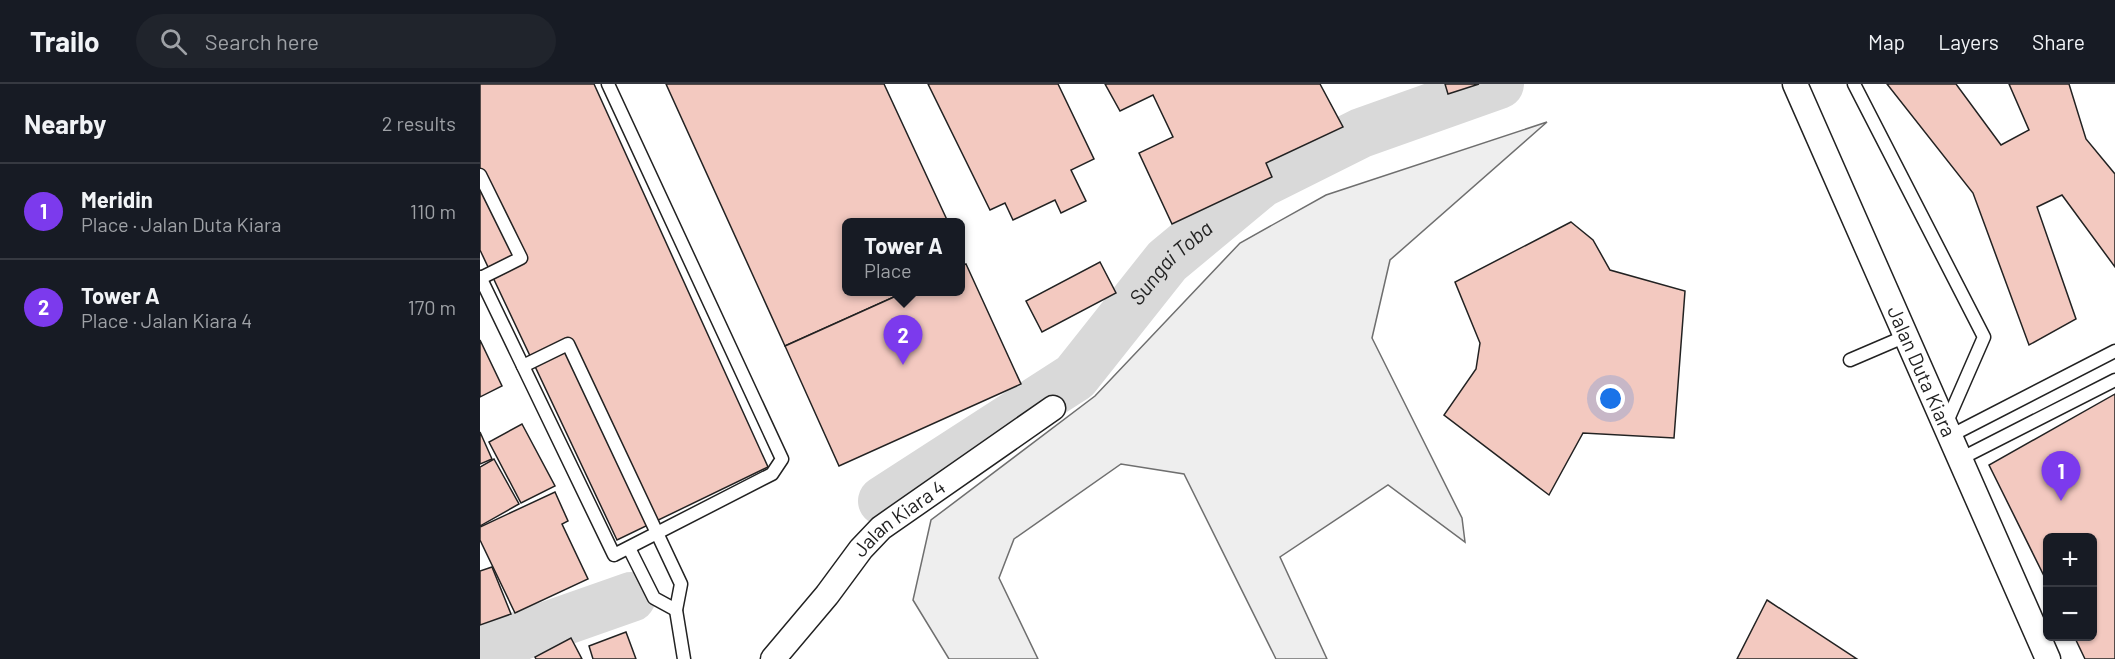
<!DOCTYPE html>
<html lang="en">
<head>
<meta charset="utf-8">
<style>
	:root { --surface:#171b24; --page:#20242c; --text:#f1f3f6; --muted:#9ea1a6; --line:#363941; --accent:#7c3aed }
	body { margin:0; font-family:Barlow,sans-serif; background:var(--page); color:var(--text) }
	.controls { position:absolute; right:18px; bottom:18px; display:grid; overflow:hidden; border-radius:9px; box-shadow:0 2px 4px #0004 }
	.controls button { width:54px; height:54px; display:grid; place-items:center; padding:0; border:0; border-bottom:2px solid var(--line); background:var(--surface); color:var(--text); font:30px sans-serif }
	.you { position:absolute; left:1131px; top:315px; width:21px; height:21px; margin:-15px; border:4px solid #fff; border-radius:50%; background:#1a73e8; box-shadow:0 0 0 9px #1a73e833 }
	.badge { display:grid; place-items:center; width:39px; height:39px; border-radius:50%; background:var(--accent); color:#fff; font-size:20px; font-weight:700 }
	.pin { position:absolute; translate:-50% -50px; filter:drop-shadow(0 2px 3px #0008) }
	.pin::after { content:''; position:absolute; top:32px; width:21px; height:18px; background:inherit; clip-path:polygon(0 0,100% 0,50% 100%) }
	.popup { position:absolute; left:362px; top:134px; width:123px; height:78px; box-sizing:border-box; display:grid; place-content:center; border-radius:9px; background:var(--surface); filter:drop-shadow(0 2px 4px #0005); font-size:20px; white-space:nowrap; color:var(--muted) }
	.popup b { font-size:22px; color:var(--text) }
	.popup::after { content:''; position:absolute; left:50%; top:100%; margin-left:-12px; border:12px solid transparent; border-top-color:var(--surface) }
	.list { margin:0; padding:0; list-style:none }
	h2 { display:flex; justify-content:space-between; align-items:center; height:78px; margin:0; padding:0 24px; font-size:26px }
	h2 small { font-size:20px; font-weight:400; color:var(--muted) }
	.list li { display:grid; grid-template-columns:39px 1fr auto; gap:18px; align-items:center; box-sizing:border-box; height:96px; padding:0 24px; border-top:2px solid var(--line) }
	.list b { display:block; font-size:22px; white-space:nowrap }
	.list p { margin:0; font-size:20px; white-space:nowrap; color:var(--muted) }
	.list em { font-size:20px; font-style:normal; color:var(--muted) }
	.icon { flex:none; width:33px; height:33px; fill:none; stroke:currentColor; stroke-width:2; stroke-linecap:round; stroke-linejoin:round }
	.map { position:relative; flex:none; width:1635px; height:575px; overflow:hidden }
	header { display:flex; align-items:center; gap:36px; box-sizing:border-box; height:84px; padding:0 30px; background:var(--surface); border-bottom:2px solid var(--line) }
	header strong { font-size:28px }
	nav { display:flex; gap:33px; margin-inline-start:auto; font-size:21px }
	.search { width:420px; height:54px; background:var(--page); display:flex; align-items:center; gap:15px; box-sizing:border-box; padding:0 21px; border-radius:33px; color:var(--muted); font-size:22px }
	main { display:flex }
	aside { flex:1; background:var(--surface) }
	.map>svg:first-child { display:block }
	.green { fill:#eee; stroke:#6f6f6f; stroke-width:1.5 }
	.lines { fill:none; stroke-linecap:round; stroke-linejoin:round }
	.river { stroke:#d9d9d9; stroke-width:50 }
	.building { fill:#f3c9c0; stroke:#222; stroke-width:1.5 }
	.service-casing { stroke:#222; stroke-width:15 }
	.minor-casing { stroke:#222; stroke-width:27 }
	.service { stroke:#fff; stroke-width:12 }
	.minor { stroke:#fff; stroke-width:24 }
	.labels { text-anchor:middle; stroke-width:4.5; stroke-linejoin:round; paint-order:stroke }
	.street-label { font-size:20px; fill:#222; stroke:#fff }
	.water-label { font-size:21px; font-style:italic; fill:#222; stroke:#fff }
</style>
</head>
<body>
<header>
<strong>Trailo</strong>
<div class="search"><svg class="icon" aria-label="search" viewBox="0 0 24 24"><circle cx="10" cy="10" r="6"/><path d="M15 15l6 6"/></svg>Search here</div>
<nav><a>Map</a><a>Layers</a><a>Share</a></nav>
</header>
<main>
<aside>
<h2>Nearby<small>2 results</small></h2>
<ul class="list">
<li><span class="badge">1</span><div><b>Meridin</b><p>Place · Jalan Duta Kiara</p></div><em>110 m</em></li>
<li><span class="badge">2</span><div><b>Tower A</b><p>Place · Jalan Kiara 4</p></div><em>170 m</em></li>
</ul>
</aside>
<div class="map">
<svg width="1635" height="575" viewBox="0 0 1635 575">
	<rect width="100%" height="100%" fill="#fff"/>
	<polygon class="green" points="1067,38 910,176 892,254 982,434 985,458 908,401 800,473 847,575 796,575 704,390 641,380 534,455 519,494 558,575 469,575 433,516 451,436 615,312 760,159 846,111"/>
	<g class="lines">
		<g class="river">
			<path id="s1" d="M403,417L595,293L687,177L781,99L881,49L1019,0"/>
			<polyline points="0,566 151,513"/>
		</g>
	</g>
	<g class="building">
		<polygon points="0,0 114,0 288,383 137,456 0,166"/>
		<polygon points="186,0 404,0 468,138 366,138 366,208 425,208 305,262"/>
		<polygon points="448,0 578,0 614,75 591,86 606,117 581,129 575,116 533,136 525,119 510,126"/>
		<polygon points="625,0 840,0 863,43 786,79 792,93 692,140 659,69 693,53 673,11 640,27"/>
		<polygon points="965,0 999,0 968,10"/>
		<polygon points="1407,0 1476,0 1521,61 1549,46 1529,0 1589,0 1606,55 1635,90 1635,183 1582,111 1557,123 1596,235 1549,261 1493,109"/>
		<polygon points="1091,138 1113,156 1130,186 1205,207 1194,354 1103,349 1069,411 964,331 996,285 1000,259 975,198"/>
		<polygon points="620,178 636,209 562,248 546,217"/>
		<polygon points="486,180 541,300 359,382 305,262 425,208 480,208 480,182"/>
		<polygon points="0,256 22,302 0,313"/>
		<polygon points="1635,310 1635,575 1605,575 1594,552 1612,552 1612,454 1568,454 1568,500 1509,381"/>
		<polygon points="42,340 75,402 41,419 9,358"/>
		<polygon points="0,348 12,375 0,380"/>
		<polygon points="14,375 39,420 0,442 0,383"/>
		<polygon points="75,408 88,437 82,440 108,495 35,529 0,456 0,443"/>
		<polygon points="12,483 31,530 0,541 0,487"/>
		<polygon points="1287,516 1377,575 1257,575"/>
		<polygon points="146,548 156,575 113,575 109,562"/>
		<polygon points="91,554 102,575 56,575 55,573"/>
	</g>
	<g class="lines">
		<g class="service-casing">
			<g id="service">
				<polyline points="1374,0 1504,253 1466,340"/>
				<polyline points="0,91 41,174 1,194"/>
				<polyline points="0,193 134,471 292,390 302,375 128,0"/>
				<polyline points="1370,276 1426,252"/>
				<polyline points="43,282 88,260 201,500 196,526 204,575"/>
				<polyline points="1470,352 1635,267"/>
				<polyline points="1480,375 1635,296"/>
				<polyline points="149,464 174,514 196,526"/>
			</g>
		</g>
		<g class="minor-casing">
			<g id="minor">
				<path id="s2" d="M1315,0L1568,575"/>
				<path id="s3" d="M293,575L347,511L381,465L401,444L573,324"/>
			</g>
		</g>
		<use href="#service" class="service"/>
		<use href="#minor" class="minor"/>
	</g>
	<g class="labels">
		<g class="street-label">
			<text dy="7" stroke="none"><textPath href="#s2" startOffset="314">Jalan Duta Kiara</textPath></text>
			<text dy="7" stroke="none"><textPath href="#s3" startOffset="190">Jalan Kiara 4</textPath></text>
		</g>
		<g class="water-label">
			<text dy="7" stroke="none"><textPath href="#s1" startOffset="378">Sungai Toba</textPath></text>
		</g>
	</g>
</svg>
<div class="controls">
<button>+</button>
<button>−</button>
</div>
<div class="you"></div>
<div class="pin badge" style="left:1581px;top:417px">1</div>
<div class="pin badge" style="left:423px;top:281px">2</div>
<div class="popup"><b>Tower A</b>Place</div>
</div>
</main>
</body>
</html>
